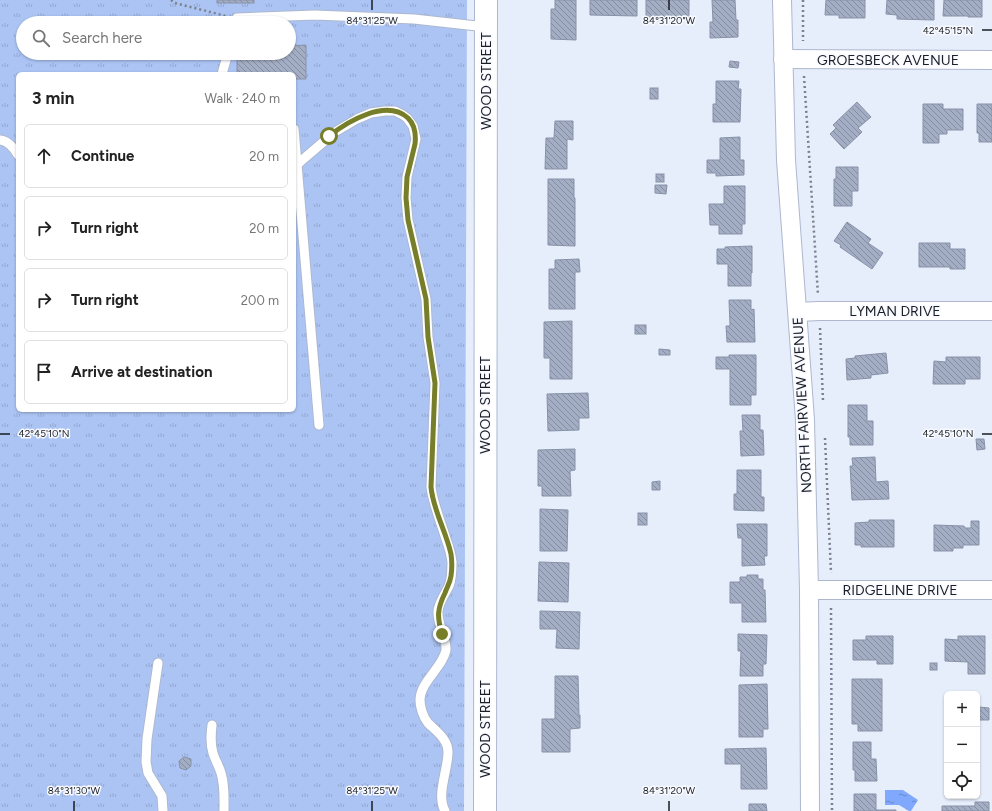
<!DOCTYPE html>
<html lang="en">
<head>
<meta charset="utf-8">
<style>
	:root { --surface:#fff; --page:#f6f6f6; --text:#222; --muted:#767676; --line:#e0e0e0 }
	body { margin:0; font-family:Figtree,sans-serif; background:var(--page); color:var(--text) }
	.controls { position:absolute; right:12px; bottom:12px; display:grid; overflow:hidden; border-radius:6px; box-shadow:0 1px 3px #0004 }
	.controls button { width:36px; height:36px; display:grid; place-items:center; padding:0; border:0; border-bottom:1px solid var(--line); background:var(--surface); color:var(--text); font:20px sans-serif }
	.stop { position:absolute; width:12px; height:12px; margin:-9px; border:3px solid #777e29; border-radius:50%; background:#fff }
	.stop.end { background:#777e29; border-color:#fff; box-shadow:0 1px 4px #0008 }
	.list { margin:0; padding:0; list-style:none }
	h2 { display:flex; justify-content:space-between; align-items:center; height:52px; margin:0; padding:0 16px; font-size:17px }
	h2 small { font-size:13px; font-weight:400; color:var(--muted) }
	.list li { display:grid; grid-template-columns:26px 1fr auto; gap:12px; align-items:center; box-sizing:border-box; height:64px; margin:0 8px 8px; padding:0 8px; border:1px solid var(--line); border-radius:6px }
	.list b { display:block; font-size:15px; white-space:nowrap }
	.list em { font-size:13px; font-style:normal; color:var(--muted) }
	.icon { flex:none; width:22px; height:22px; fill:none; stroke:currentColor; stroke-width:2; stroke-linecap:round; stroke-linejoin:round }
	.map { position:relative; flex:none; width:992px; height:811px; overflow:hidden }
	.search { position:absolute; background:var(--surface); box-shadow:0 1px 3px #0004; left:16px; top:16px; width:280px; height:44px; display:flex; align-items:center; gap:10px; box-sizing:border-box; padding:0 14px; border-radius:22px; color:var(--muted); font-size:15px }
	.panel { position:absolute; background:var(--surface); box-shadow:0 1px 3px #0004; left:16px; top:72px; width:280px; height:340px; border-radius:6px }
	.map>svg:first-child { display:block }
	.grass { fill:url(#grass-tufts); fill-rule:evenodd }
	.water { fill:url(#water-ripples) }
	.building { fill:url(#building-back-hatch); stroke:#8792a8 }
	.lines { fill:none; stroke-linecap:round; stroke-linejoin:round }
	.lane-casing { stroke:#adb8cf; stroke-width:11 }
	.street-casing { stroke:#adb8cf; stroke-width:20 }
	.secondary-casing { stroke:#adb8cf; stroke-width:24 }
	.path { stroke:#7b818b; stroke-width:2.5; stroke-dasharray:2 3; stroke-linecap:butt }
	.lane { stroke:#fff; stroke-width:9 }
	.street { stroke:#fff; stroke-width:18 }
	.secondary { stroke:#fff; stroke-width:22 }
	.route { stroke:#777e29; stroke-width:5 }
	.ticks { fill:none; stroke:#191d25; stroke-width:1.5 }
	.labels { text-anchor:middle; stroke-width:3; stroke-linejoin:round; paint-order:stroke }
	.street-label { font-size:14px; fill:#191d25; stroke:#f8faff }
	.ticks-label { font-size:10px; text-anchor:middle; fill:#191d25; stroke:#f8faff; stroke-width:3; stroke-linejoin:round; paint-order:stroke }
</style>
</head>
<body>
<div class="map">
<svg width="992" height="811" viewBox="0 0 992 811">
	<defs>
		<pattern id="grass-tufts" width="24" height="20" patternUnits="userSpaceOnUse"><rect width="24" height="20" fill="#acc4f4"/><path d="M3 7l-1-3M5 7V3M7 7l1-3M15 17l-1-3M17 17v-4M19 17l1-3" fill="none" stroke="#93a8d1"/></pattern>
		<pattern id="water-ripples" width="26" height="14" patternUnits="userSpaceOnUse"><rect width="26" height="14" fill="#80a8fc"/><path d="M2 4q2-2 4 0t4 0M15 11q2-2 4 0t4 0" fill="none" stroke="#6888cc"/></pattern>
		<pattern id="building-back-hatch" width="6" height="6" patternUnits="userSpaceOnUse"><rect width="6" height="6" fill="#a3aec4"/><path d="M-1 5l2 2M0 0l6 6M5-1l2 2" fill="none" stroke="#848d9f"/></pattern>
	</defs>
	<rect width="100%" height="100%" fill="#e6edfb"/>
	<path class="grass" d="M0,0H467L464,811H0ZM23,23H289V53H23ZM18,74H294V410H18Z"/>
	<polygon class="water" points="885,790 903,790 918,800 911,811 909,811 899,805 885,805"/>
	<g class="building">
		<rect x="217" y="0" width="37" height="3"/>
		<polygon points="555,0 576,0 576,40 551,39 551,9 555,9"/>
		<polygon points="590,0 637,0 637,16 590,15"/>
		<polygon points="646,0 689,0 689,19 663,18 663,21 646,20"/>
		<polygon points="712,0 735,0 736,20 738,20 738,37 710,38 710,22 713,22"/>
		<polygon points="826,0 865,0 865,18 839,18 839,15 825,15"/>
		<polygon points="887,0 934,0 934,20 897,19 897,15 886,14"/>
		<polygon points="944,0 982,0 982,17 968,17 968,16 943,16"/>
		<polygon points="306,45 306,79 294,79 294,74 237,74 237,53 289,53 289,46"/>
		<polygon points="730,61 739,62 738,68 729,67"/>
		<polygon points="716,81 739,81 738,89 741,89 740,122 713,122 713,104 716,104"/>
		<rect x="650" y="88" width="8" height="11"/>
		<polygon points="857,102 871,117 858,128 862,132 844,149 830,134 836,128 833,125"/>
		<polygon points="923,104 943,104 943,109 963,109 963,130 947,130 947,134 939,134 939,143 923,143"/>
		<polygon points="977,104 992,104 992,142 979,142 979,133 977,133"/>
		<polygon points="555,121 573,121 573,140 567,139 567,169 545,169 546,138 554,138"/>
		<polygon points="740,137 740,160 744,160 744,175 716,176 716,173 707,173 707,160 720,160 720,138"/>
		<polygon points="836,167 858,167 858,191 852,191 852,206 834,206 834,179 836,179"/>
		<rect x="656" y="174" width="8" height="8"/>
		<polygon points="548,179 574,179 574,198 575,198 575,246 548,245"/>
		<polygon points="655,185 667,185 666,194 655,193"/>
		<polygon points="724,186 745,186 745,224 742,224 742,234 719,234 719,225 710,225 709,204 724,204"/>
		<polygon points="847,222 871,239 868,243 883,253 872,269 840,247 841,245 834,241"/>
		<polygon points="919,243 950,243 950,249 965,249 965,269 950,269 950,267 919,267"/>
		<polygon points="752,246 752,273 751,273 751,286 728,286 728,264 717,264 717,249 725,249 725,247"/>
		<polygon points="579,259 580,272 575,272 575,309 549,309 549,269 555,269 555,260"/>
		<polygon points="729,300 751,300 751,310 754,309 755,342 727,342 726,326 730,326"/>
		<polygon points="572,321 572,379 550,379 550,358 544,358 544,322"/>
		<rect x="635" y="325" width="11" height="9"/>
		<polygon points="659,349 670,350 670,355 659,355"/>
		<polygon points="886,353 888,373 871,375 871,378 847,380 846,359 855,358 855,356"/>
		<polygon points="729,355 756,355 756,395 751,395 751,405 730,405 730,369 716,369 716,357 729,357"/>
		<polygon points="946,357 980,357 980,379 965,379 965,384 933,384 934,361 946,362"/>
		<polygon points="588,393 589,418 579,418 579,430 548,431 547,394"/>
		<polygon points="848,405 867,405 867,421 873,421 873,445 850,445 850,437 848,437"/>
		<polygon points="742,415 760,415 760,430 763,430 764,455 741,456 740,431 743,431"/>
		<polygon points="976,439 984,439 985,449 977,450"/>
		<polygon points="575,449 575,470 570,471 571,496 542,496 542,486 538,486 538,450"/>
		<polygon points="875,457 876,482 888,481 889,499 852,500 850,466 853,466 852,458"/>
		<polygon points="737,470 761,470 761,497 764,497 764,511 734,510 734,494 737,494"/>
		<polygon points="660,481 660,490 652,490 652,482"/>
		<polygon points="540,509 568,510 567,551 540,551"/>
		<rect x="638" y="513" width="9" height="12"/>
		<polygon points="869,520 894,520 894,547 861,547 861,545 855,545 855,523 869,522"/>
		<polygon points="971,521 979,521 979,545 963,545 963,548 953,548 953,551 934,551 934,525 964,526 965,528 971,528"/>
		<polygon points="737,524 767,524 767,556 764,556 765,565 742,566 742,538 738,538"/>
		<polygon points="539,562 569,563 568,602 538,601"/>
		<polygon points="747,575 758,575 758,579 763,579 763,590 765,590 766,622 742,622 742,603 730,603 730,582 740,582 740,577 747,577"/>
		<polygon points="540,611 580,612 579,649 556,648 557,629 540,629"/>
		<polygon points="738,634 767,635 766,664 763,664 763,676 740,676 741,651 738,651"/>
		<polygon points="866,636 893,636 893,664 877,664 877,660 853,660 853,640 866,640"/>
		<polygon points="958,636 985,636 985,674 968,674 968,662 945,661 945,639 958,640"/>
		<rect x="930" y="663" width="7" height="7"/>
		<polygon points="555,676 578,676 579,715 580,715 580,728 570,729 570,752 542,752 542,719 555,719"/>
		<polygon points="852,679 882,679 882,731 858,731 858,724 852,724"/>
		<polygon points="767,684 768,729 763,729 763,737 739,737 739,685"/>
		<polygon points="979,707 989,708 989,720 979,720"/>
		<polygon points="853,742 871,742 871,759 876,759 877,781 855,781 855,770 853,770"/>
		<polygon points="766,748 767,789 741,789 741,764 725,764 725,749"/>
		<polygon points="184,757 191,759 191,766 186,770 180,768 179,761"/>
		<polygon points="854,794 876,794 876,810 896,810 896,811 854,811"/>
		<polygon points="975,802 989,802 989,811 942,811 942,806 975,806"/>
		<polygon points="749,804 766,804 767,811 749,811"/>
	</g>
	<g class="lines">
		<g class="lane-casing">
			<g id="lane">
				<polyline points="236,23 237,18 315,15 414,19 486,27"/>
				<polyline points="222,74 228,53"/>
				<polyline points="294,129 319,425"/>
				<path d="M0,140C9,141 14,148 18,155"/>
				<path d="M294,168L301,161L335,132L357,119L371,113L385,111H395L403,115L407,118L413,126L416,139L407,177L406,198L408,220L426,299L428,337L435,383L431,487C433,504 441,522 446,539C449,547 451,554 452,562C452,570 452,579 449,586C445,594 439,602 438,611C437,624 447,639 446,650C443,667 420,682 420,700C420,707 423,717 428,723C436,731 448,739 448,752C448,770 436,795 445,811"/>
				<polyline points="158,663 147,739 146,762 148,773 162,796 163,811"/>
				<path d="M212,725C211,734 210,743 213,753C215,760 219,766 221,773C225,786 224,798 224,811"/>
			</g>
		</g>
		<g class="street-casing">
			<g id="street">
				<polyline points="782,0 786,160 805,420 809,590 810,811"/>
				<polyline points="783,59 992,60"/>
				<polyline points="798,312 819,311 992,311"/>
				<polyline points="809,590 992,590"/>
			</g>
		</g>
		<g class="secondary-casing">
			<polyline id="secondary" points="485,811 486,0"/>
		</g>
		<g class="path">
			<polyline points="171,0 175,3 226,16"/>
			<polyline points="803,0 803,41"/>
			<polyline points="804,76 818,295"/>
			<polyline points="820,328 823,401"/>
			<polyline points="825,438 831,573"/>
			<polyline points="831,608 832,811"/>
		</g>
		<use href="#lane" class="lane"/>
		<use href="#street" class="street"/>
		<use href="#secondary" class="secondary"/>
	</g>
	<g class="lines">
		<path class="route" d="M329,136C347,122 386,98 408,118C415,125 416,135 415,144L407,177L406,198L408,220L426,299L428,337L435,383L431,487C433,510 446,531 451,554C452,561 452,569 451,576C450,583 447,587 445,593C437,609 437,617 442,634"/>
	</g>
	<path class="ticks" d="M372,0V10M669,0V10M982,30H992M0,434H10M982,434H992M74,801V811M372,801V811M669,801V811"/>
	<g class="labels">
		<g class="street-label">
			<text x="888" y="65">GROESBECK AVENUE</text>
			<text transform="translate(486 81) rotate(-90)" y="5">WOOD STREET</text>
			<text x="895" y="316">LYMAN DRIVE</text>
			<text transform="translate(485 405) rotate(-90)" y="5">WOOD STREET</text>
			<text transform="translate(802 405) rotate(-93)" y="5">NORTH FAIRVIEW AVENUE</text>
			<text x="900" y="595">RIDGELINE DRIVE</text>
			<text transform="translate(485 729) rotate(-90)" y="5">WOOD STREET</text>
		</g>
	</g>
	<g class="ticks-label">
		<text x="372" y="24">84°31'25"W</text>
		<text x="669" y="24">84°31'20"W</text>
		<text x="948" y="34">42°45'15"N</text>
		<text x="44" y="437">42°45'10"N</text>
		<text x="948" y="437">42°45'10"N</text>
		<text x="74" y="794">84°31'30"W</text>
		<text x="372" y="794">84°31'25"W</text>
		<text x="669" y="794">84°31'20"W</text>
	</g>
</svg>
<div class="controls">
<button>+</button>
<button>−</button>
<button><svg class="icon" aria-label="locate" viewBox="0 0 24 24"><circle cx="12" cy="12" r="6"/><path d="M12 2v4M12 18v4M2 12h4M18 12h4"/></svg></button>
</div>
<div class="stop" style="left:329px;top:136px"></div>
<div class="stop end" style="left:442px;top:634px"></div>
<div class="search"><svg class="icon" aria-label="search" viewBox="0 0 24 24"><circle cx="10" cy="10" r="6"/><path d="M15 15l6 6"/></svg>Search here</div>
<section class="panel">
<h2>3 min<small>Walk · 240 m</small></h2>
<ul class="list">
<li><svg class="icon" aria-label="ahead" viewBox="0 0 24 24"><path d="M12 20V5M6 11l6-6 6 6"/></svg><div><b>Continue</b></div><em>20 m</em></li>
<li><svg class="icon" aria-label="right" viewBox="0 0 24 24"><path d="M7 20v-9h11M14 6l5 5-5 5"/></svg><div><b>Turn right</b></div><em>20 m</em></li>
<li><svg class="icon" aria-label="right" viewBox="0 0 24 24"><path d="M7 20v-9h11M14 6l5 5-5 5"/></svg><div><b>Turn right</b></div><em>200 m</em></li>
<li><svg class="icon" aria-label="arrive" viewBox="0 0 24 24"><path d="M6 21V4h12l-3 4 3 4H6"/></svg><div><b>Arrive at destination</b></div></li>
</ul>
</section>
</div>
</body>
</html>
